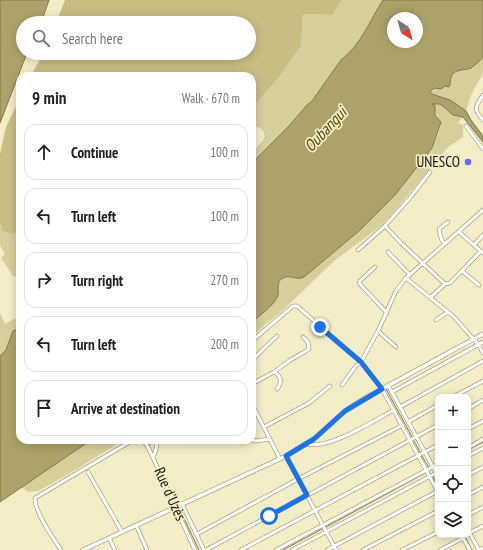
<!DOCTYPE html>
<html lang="en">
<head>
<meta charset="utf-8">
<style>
	:root { --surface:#fff; --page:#f6f6f6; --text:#222; --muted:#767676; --line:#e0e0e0 }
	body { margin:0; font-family:"PT Sans Narrow",sans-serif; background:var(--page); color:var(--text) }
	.controls { position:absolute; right:12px; bottom:12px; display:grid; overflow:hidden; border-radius:8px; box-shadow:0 2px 10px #0003 }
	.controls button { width:36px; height:36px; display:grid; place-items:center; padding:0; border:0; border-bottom:1px solid var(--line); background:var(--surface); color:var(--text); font:20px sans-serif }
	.compass { position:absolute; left:387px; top:12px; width:36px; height:36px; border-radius:50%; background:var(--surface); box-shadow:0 2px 10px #0003; rotate:143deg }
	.stop { position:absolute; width:12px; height:12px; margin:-9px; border:3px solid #1a73e8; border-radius:50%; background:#fff }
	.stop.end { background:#1a73e8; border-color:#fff; box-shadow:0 1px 4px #0008 }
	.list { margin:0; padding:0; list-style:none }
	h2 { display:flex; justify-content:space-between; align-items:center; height:52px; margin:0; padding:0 16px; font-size:17px }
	h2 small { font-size:13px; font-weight:400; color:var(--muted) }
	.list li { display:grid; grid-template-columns:26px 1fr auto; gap:12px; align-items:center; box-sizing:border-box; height:56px; margin:0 8px 8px; padding:0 8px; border:1px solid var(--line); border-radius:12px }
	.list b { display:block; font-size:15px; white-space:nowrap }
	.list em { font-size:13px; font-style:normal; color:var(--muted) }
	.icon { flex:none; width:22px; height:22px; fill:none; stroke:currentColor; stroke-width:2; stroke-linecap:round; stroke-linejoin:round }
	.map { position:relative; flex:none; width:483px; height:550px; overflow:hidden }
	.search { position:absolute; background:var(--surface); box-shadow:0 2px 10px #0003; left:16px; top:16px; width:240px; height:44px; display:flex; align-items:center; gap:10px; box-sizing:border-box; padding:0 14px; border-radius:22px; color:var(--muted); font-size:15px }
	.panel { position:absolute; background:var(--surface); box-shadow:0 2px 10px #0003; left:16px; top:72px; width:240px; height:372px; border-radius:12px }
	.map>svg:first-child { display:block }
	.green { fill:#d6ce9b }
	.forest { fill:#c8be84 }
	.water { fill:#ada36a; stroke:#80784d; fill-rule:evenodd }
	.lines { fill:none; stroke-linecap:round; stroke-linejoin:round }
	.stream { stroke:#80784d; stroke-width:1 }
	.minor-casing { stroke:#aca683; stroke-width:4.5 }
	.major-casing { stroke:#aca683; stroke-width:5 }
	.minor { stroke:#fff; stroke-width:3 }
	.major { stroke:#fff; stroke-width:3.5 }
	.route { stroke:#1a73e8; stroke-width:5 }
	.poi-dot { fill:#6a69e3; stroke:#f2ecc7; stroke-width:1.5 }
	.labels { text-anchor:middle; stroke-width:3.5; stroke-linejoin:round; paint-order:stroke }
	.poi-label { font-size:15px; fill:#171508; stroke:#f2ecc7; text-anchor:end }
	.street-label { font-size:15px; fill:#171508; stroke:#f2ecc7 }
	.water-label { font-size:16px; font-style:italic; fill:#554a00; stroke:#f2ecc7 }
</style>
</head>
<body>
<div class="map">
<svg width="483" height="550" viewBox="0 0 483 550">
	<rect width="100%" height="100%" fill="#f2ecc7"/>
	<g class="green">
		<path d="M342,0H383C370,20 360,45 341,60L312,101L307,105L289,126L252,163C252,160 252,156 253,153C258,143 273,137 258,127L252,128V108L276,81L301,46L303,14L332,15Z"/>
		<polygon points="483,57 483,73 471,95 466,111 450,100 430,93 431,90 434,88 441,89 445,86 448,87 451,77 458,70 467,69"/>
		<path d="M430,103L440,104L447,111L463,117L466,120L462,117L458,123L463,125V137L447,148L393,213L381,226L335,260L283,310L252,336V322C259,316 276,304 278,295C279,289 276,282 283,278C290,274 296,280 304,277L359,231L399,190L432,148L439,131L441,122Z"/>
		<polygon points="0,222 2,231 13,234 20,230 20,277 13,276 1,258 5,254 0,245"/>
		<polygon points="0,313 5,324 14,319 20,318 20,328 13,332 6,350 0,356"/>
		<polygon points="91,440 124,440 67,475 38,491 28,492 21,487"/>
	</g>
	<g class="forest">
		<polygon points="65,0 342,0 332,15 303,14 301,46 276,81 252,108 252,76 31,76 43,53 249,53 249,23 56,23"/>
		<polygon points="20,98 20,230 13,234 2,231 0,222 0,154 6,127"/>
	</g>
	<g class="water">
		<polygon points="0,0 49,0 41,23 23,23 23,53 27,53 0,123"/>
		<path d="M383,0H483V57C480,61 475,65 471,68C464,71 455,68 451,77C450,80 451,83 449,87L445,86L441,89L434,88L430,92L432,94L450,100L466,111L471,120L483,136V142L463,117L453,115L440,104H432L435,106V115L441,122L432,148L395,195L359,231L304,277C297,281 290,274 283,278C276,281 279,289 278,295C276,304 259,316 252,322V163L289,126L307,105L312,101L341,60C361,45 370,20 383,0ZM393,18H417V42H393Z"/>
		<polygon points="20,328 20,440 91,440 0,502 0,356 6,350 13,331"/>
	</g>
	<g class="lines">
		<g class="stream">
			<polyline points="386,389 412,437"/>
			<polyline points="148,440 150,445"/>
			<polyline points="414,441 420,452"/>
			<polyline points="468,450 483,442"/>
			<polyline points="422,456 429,468"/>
			<polyline points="435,468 438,466"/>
			<polyline points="433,477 438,486"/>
			<polyline points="181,510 181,512 199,550"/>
			<polyline points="326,527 425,473"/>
			<polyline points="464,535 472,550"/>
			<polyline points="283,550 322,529"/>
		</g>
		<g class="minor-casing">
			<g id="minor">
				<path d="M483,95C475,107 473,109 483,120"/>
				<polyline points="466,126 483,149"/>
				<polyline points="385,226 401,243 445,284 431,297"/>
				<polyline points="459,232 483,253"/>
				<polyline points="444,244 441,238 439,229 448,222"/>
				<polyline points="474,245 483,235"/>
				<polyline points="358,250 385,226 409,199 430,172"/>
				<polyline points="388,252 410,275"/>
				<polyline points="375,267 360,281 359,283 387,313"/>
				<polyline points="462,271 479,285"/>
				<polyline points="406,278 454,317 478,344 483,353"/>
				<polyline points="445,284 450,283 481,251"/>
				<polyline points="436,320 448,312"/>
				<polyline points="378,331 396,347"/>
				<polyline points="252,341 293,306 297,306 361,362 382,389 438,492"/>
				<polyline points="252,360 277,336"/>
				<polyline points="274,372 289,361 306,351 309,349 308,342 303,337"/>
				<path d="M252,384L274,372C281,376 283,382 277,389"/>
				<polyline points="342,385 355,367 361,362 378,331 396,291 406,278 483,210"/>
				<polyline points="388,385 438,476"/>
				<polyline points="392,392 483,342"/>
				<polyline points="453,397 483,381"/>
				<polyline points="252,404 280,459"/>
				<polyline points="400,407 483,361"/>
				<polyline points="468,409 483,400"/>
				<polyline points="408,422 438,405"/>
				<polyline points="264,427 309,403 330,386"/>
				<polyline points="468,429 483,421"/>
				<polyline points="141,440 146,444 149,449 195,550"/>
				<polyline points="252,440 256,441 270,439"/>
				<path d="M307,444C329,450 373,421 394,410"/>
				<polyline points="468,448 483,439"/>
				<polyline points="286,456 336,550"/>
				<polyline points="468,456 483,448"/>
				<path d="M153,457C156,451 158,446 156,440"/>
				<polyline points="88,472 122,532"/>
				<polyline points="468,475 483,467"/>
				<polyline points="468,495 483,487"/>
				<polyline points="182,504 204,550"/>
				<polyline points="468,515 483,507"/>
				<polyline points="136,525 147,550"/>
				<polyline points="468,530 479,550"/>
				<polyline points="469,533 483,526"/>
				<polyline points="197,534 298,479 403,425"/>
				<polyline points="461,535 470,550"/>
				<polyline points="109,538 115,550"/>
				<path d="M61,550C53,538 34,511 35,498L133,440"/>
				<polyline points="206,550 438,425"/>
				<polyline points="241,550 438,445"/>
				<polyline points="276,550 438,464"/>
				<polyline points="292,550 438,472"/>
				<polyline points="327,550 438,491"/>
				<polyline points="363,550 438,511"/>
				<polyline points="402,550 438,532"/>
				<polyline points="440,550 463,538"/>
				<polyline points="479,550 483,548"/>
			</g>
		</g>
		<g class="major-casing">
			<polyline id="major" points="83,550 286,456 314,439 345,411 360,401 483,334"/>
		</g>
		<use href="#minor" class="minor"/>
		<use href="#major" class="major"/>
	</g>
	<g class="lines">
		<polyline class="route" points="269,516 307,495 286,456 314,439 345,411 382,389 361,362 320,327"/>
	</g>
	<circle class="poi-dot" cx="468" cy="162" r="4"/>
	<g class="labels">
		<g class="poi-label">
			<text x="460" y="167">UNESCO</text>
		</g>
		<g class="street-label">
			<text transform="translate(170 494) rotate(66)" y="5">Rue d'Uzès</text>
		</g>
		<g class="water-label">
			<text transform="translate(325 129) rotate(-47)" y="6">Oubangui</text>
		</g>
	</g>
</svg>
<div class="controls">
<button>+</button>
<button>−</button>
<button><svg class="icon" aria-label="locate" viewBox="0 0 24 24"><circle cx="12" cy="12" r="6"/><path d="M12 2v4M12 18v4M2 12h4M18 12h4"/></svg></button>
<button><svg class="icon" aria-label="layers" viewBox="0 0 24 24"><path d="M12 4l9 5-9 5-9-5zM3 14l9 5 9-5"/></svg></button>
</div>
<svg class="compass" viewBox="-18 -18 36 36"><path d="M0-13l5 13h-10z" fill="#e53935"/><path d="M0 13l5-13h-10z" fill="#767676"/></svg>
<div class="stop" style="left:269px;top:516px"></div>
<div class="stop end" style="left:320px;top:327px"></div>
<div class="search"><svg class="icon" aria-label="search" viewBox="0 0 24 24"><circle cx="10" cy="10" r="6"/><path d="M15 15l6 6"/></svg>Search here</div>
<section class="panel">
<h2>9 min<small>Walk · 670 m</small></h2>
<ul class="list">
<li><svg class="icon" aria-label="ahead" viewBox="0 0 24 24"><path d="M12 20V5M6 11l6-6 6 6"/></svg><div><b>Continue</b></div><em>100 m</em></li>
<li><svg class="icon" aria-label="left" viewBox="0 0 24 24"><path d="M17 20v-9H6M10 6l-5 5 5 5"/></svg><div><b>Turn left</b></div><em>100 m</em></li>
<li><svg class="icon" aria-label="right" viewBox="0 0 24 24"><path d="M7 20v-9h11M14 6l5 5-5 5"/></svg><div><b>Turn right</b></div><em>270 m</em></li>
<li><svg class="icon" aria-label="left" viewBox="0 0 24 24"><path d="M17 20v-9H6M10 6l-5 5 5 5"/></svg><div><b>Turn left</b></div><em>200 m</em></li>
<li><svg class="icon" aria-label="arrive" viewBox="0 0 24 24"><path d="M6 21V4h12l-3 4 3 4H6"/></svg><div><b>Arrive at destination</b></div></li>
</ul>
</section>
</div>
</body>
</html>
